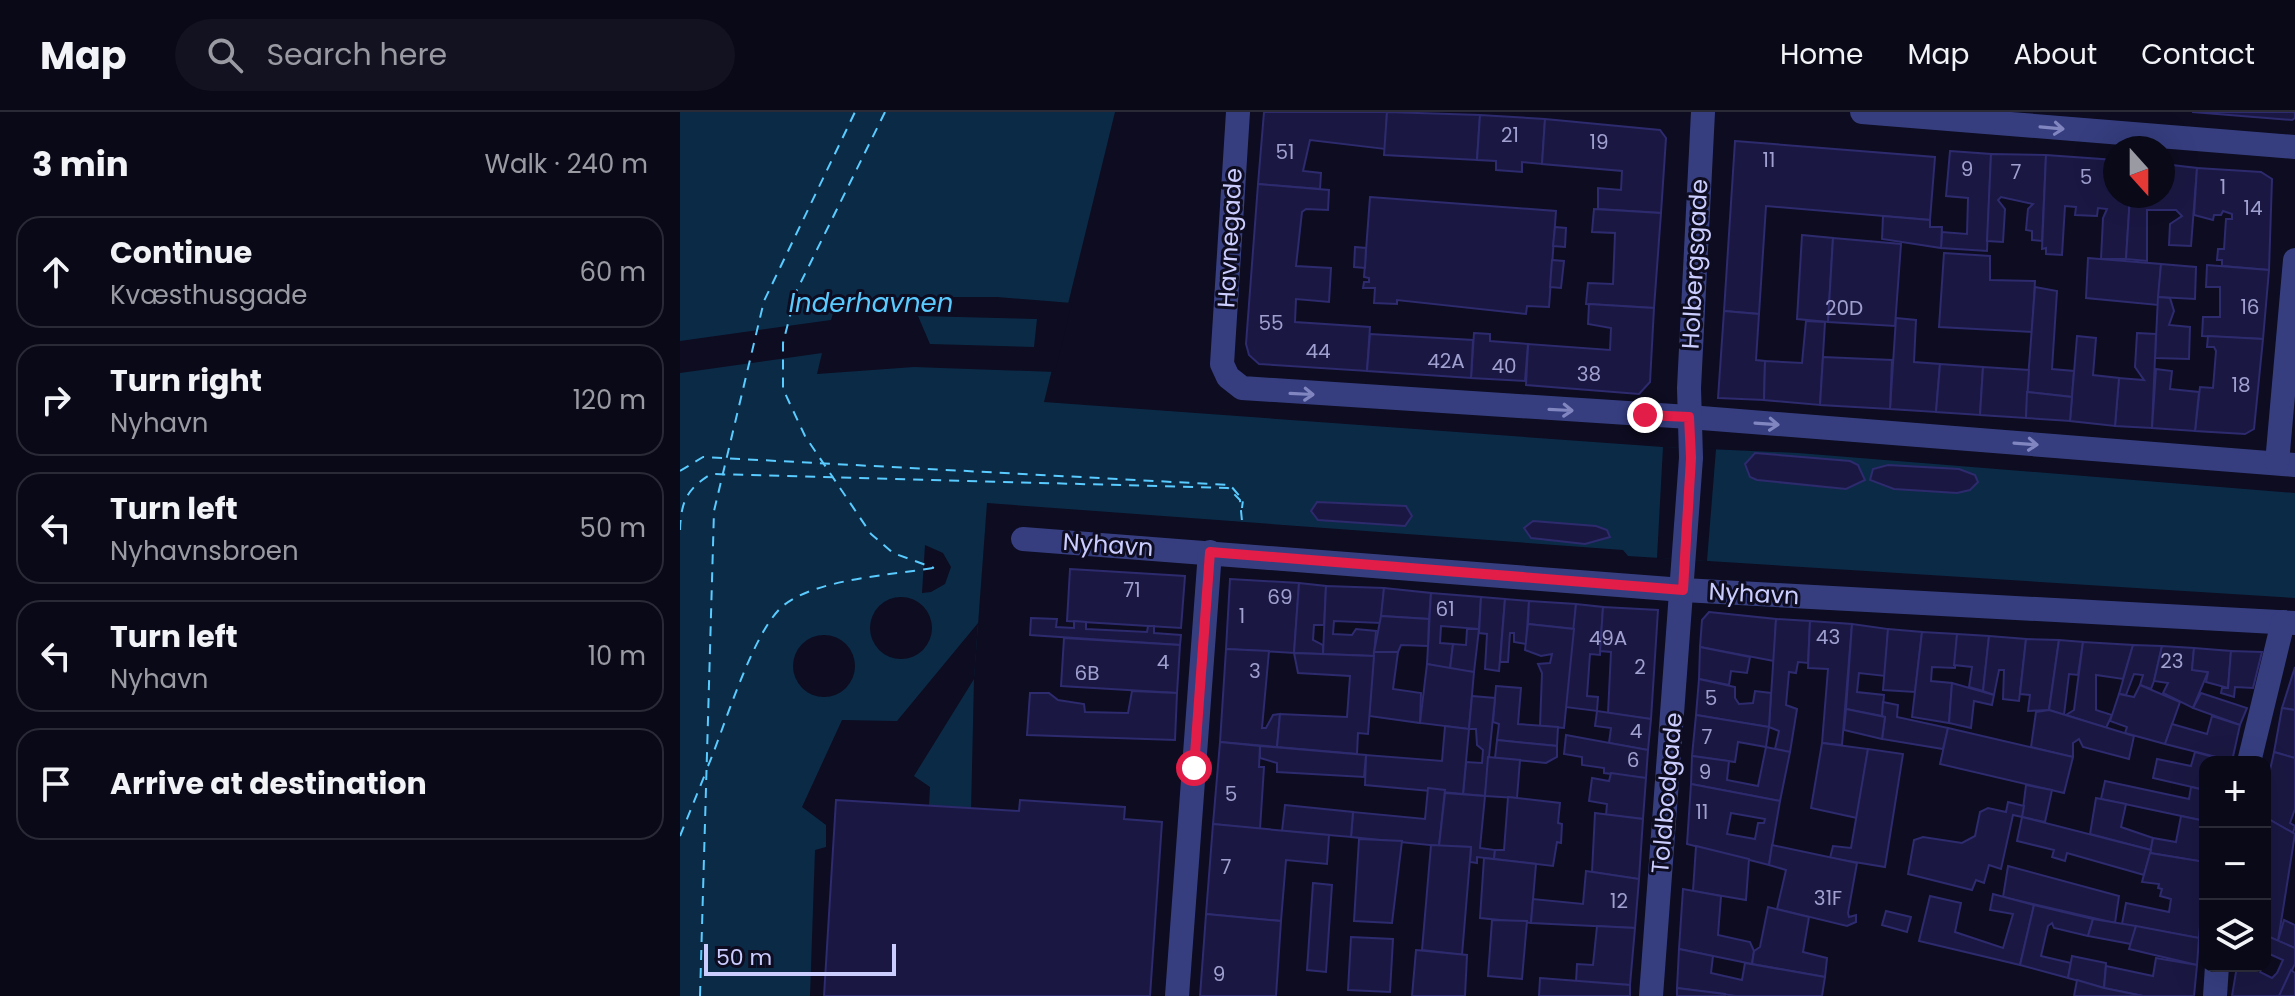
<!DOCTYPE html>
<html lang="en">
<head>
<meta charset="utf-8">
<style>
	:root { --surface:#0a0918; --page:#131221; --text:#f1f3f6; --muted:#999aa2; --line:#2a2a37 }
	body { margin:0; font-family:Poppins,sans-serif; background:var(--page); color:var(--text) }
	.controls { position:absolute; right:24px; bottom:24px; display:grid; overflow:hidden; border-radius:16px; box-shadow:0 8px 32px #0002 }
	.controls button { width:72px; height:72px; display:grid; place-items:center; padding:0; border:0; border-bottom:2px solid var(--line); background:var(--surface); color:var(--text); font:40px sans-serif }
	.compass { position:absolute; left:1423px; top:24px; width:72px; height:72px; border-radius:50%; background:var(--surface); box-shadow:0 8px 32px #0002; rotate:159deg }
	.scale { position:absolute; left:24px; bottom:20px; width:192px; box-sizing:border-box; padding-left:8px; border:4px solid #cccdff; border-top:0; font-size:22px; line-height:28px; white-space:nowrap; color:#cccdff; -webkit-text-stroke:6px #0d0c20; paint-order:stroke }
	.stop { position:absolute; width:24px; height:24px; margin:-18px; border:6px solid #e11d48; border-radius:50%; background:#fff }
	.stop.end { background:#e11d48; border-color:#fff; box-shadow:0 2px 8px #0008 }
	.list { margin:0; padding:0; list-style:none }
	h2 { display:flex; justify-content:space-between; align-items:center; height:104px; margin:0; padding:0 32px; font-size:34px }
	h2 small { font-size:26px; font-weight:400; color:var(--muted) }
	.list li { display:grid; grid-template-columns:52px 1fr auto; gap:24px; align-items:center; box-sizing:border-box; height:112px; margin:0 16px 16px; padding:0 16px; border:2px solid var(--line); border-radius:24px }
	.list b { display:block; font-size:30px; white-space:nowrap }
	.list p { margin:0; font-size:26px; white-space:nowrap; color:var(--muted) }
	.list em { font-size:26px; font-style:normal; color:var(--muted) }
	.icon { flex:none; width:44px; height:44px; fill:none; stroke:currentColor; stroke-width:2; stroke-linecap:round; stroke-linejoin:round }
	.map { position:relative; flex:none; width:1615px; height:884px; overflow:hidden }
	header { display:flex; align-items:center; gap:48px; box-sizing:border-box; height:112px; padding:0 40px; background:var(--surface); border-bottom:2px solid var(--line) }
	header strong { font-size:38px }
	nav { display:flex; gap:44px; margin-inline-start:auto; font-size:28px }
	.search { width:560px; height:72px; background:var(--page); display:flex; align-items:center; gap:20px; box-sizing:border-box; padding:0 28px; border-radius:44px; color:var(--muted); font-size:30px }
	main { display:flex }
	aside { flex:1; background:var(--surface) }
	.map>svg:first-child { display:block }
	.water { fill:#0b2a46 }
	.pier { fill:#0d0c20; fill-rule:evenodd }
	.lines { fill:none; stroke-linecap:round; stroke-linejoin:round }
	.ferry { stroke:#5acbff; stroke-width:2; stroke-dasharray:10 8; stroke-linecap:butt }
	.building { fill:#1a1842; stroke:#2d2a6e; stroke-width:2; fill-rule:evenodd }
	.minor { stroke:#363e80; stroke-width:24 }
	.oneway { stroke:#8186c0 }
	.route { stroke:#e11d48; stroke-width:10 }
	.labels { text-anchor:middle; stroke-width:6; stroke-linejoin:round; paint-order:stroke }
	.number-label { font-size:20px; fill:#a0a0d0 }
	.street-label { font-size:24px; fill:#cccdff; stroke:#0d0c20 }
	.water-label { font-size:26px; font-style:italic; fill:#5acbff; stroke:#0d0c20 }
</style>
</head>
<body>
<header>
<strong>Map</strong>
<div class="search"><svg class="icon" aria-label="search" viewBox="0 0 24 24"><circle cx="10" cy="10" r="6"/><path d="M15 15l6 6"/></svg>Search here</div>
<nav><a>Home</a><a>Map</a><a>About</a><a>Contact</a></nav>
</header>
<main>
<aside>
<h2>3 min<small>Walk · 240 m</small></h2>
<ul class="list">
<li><svg class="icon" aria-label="ahead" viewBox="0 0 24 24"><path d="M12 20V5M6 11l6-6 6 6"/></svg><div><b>Continue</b><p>Kvæsthusgade</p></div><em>60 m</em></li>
<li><svg class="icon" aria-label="right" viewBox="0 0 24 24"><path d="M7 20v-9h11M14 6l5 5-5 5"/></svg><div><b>Turn right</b><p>Nyhavn</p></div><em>120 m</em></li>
<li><svg class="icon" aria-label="left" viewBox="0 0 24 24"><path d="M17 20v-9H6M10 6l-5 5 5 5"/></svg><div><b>Turn left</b><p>Nyhavnsbroen</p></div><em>50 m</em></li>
<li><svg class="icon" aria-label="left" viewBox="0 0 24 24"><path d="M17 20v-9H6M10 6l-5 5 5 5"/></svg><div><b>Turn left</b><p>Nyhavn</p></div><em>10 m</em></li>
<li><svg class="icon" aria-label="arrive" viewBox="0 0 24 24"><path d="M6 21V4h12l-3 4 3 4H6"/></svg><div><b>Arrive at destination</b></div></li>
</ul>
</aside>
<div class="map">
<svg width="1615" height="884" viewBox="0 0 1615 884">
	<rect width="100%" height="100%" fill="#0d0c20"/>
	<polygon class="water" points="0,0 435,0 364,290 983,335 1118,341 1615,381 1615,486 948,444 943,438 307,391 294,567 291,700 164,884 0,884"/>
	<g class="pier">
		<path d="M234,185H317L392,191L375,260L234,255L137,262L142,241L0,261V229L151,208L157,188ZM238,204L357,207L354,235L250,232Z"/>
		<polygon points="983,335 1036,337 1027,449 977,446"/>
		<polygon points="245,433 263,441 271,455 265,472 251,480 242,481"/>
		<circle cx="221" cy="516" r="31"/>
		<polygon points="298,511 294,567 234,664 250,675 248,713 164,884 130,884 135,738 146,735 146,713 122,695 162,608 217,609"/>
		<circle cx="144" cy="554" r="31"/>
	</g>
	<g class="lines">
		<g class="ferry">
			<polyline points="205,0 116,180 103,231 103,277 125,324 191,422 213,441 254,456"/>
			<polyline points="0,359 23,345 550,373 563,388 562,396"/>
			<path d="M0,418C1,389 7,377 31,362L548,376L560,388L562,409"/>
			<path d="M28,654C45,614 73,518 104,493C137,467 211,463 253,456"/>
			<polyline points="0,724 26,660"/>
			<polyline points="20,884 34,399 84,189 175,0"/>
		</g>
	</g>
	<g class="building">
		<polygon points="584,0 707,0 705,37 630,28 623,59 641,61 640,77 578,72"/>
		<polygon points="707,0 800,3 797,48 704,43"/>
		<polygon points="1512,0 1615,0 1615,6 1612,8"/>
		<polygon points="800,3 865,7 862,52 842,50 842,60 816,58 816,49 797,48"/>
		<polygon points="865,7 980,18 986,26 981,101 918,97 918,76 941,78 942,59 862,52"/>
		<polygon points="1055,29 1255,45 1250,108 1086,94 1079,202 1044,199"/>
		<polygon points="1270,39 1311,42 1307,139 1261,136 1262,120 1287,122 1288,86 1266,84"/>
		<polygon points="1311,42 1366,43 1362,129 1352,128 1352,119 1346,118 1348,97 1353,92 1321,85 1318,88 1325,97 1323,130 1307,129"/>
		<polygon points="1366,43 1435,48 1435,84 1450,84 1446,147 1421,147 1423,106 1427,97 1418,96 1417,104 1395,103 1396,95 1385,94 1382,143 1366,142 1366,136 1362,137"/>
		<polygon points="1483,52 1517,56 1511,134 1489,133 1490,112 1502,104 1496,98 1467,98 1467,149 1446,147 1450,84 1483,84"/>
		<polygon points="1517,56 1581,60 1592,67 1589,158 1542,154 1542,148 1537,148 1538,137 1544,137 1546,107 1552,107 1552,102 1543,99 1541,103 1534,103 1533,108 1514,103"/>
		<polygon points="578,72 649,78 648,98 626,97 622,100 616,154 651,156 649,190 616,187 615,210 690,215 687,259 579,252 569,243 566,232"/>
		<polygon points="690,85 876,99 869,195 847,194 846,202 717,188 717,192 694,191 695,176 683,176 684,170 689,170 689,166 684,165"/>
		<polygon points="914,97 981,101 974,196 906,192 908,171 933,172 935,121 912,120"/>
		<polygon points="1203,104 1250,108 1250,115 1262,115 1261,136 1202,127"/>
		<polygon points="875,115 886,116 885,135 873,134"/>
		<polygon points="1122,123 1153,126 1148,210 1117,207"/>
		<polygon points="1153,126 1221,132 1215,214 1148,210"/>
		<polygon points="675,135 686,136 685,156 674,155"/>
		<polygon points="1264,141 1310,144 1310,168 1355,169 1352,220 1259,215"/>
		<polygon points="1408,146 1481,152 1478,193 1406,186"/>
		<polygon points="872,148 884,149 881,176 870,175"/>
		<polygon points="1481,152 1516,155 1515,187 1478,185"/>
		<polygon points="1527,153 1589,158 1583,227 1522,224 1523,205 1540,205 1540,175 1526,175"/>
		<polygon points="1355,175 1377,179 1372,257 1394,259 1392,285 1347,280"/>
		<polygon points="1478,185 1490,186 1494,199 1489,213 1510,215 1509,247 1475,246"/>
		<polygon points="909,192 974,196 970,270 959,282 846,273 848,232 930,238 931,216 908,212"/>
		<polygon points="1044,199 1079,202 1076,248 1085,249 1084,288 1038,286"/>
		<polygon points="1216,206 1236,208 1234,250 1260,252 1256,300 1210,297"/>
		<polygon points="1126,209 1145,210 1140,293 1084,288 1085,249 1122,251"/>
		<polygon points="794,221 810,222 810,229 848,232 845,269 791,266"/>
		<polygon points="1457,221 1476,222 1472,316 1435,314 1439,266 1464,268 1455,255"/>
		<polygon points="690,222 793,228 791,266 687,259"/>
		<polygon points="1397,224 1416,226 1413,263 1439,266 1435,314 1390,309"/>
		<polygon points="1528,224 1583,227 1574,317 1565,322 1515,319 1520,275 1533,276 1536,239 1534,235 1527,235"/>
		<polygon points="1143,245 1212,248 1210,297 1140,293"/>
		<polygon points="1260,252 1303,255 1300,303 1256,300"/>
		<polygon points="1303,255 1349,258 1346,306 1300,303"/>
		<polygon points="1476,257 1492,259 1490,277 1519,280 1515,319 1472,316"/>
		<polygon points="1347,280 1392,285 1390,309 1346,306"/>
		<polygon points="1075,341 1170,349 1178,353 1185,368 1166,377 1077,368 1070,365 1065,352"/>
		<polygon points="1208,353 1279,357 1295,363 1298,370 1290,378 1277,381 1214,377 1190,368 1193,357"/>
		<polygon points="637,390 726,394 732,404 725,414 638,408 631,399"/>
		<polygon points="853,409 916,414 927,418 930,425 905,432 851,426 844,416"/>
		<polygon points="390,457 505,464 501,516 387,509"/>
		<polygon points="550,467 619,471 614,541 546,537"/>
		<polygon points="619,471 646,474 644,513 634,513 633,528 643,533 643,542 614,541"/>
		<polygon points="646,474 704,476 701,511 654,509 653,522 672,523 676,517 696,519 694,544 643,542"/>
		<polygon points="704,476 751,481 749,507 701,504"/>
		<polygon points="751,481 801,485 799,517 761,514 760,531 773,532 770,557 747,552"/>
		<polygon points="801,485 825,487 819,559 805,557 807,522 799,521"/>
		<polygon points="825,487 849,489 846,532 834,530 834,521 830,521 828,550 820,550"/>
		<polygon points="849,489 896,492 894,517 848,512"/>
		<polygon points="896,492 923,495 920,543 910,542 907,584 918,585 917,599 885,595"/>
		<polygon points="923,495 978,498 971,607 928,601 931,540 920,539"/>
		<polygon points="1029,500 1096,507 1094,549 1020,535 1022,508"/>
		<polygon points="701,504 749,507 748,534 721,533 718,540 694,540"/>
		<polygon points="351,506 377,507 376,515 394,516 394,509 406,510 406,517 467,520 468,514 474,514 474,521 501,523 500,533 350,523"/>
		<polygon points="1096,507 1130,509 1128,551 1118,550 1116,561 1109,560 1106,593 1117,597 1110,640 1095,637 1099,619 1089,615"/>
		<polygon points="1130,509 1172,512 1162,633 1142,631 1148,557 1128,556"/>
		<polygon points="848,512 894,517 884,616 860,614 862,561 858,552 870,551 872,542 861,544 845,538"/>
		<polygon points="1172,512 1208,517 1205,564 1179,561 1177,580 1204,583 1202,604 1166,597"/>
		<polygon points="787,517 799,517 794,560 770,557 773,532 786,533"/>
		<polygon points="1208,517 1242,520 1235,580 1203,578"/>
		<polygon points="1242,520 1277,522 1275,556 1252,555 1251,569 1272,571 1269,611 1232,605"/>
		<polygon points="1277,522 1309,524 1303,579 1289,575 1292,555 1274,553"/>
		<polygon points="1309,524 1346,527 1339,589 1323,587 1324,558 1319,558 1314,583 1303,579"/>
		<polygon points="384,526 500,533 497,581 381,574"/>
		<polygon points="1346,527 1379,528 1369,598 1348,599 1350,583 1340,582"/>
		<polygon points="1379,528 1403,530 1398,563 1389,562 1384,603 1369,598"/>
		<polygon points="1403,530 1453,533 1443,567 1416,563 1416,598 1432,603 1426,616 1386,603 1394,598"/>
		<polygon points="1453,533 1482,534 1474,569 1471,577 1460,573 1463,563 1454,562 1446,583 1439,582"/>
		<polygon points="1482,534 1514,536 1512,558 1528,560 1513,596 1483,581 1488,571 1474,569"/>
		<polygon points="1020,535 1070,545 1067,561 1051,559 1049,573 1019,567"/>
		<polygon points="1514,536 1551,539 1548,576 1526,570 1528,560 1512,558"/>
		<polygon points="546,537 589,539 582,616 586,616 593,603 600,602 597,635 540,630"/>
		<polygon points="1551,539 1582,540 1573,576 1555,575 1554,585 1541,581 1542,576 1548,576"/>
		<polygon points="694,540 718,540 713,577 741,581 740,611 689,604"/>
		<polygon points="614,541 694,544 688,622 678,621 677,642 597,635 600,602 667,605 670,564 618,561"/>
		<polygon points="747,552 794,560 789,617 740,611"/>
		<polygon points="1615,555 1615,598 1602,596"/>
		<polygon points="1019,567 1055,575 1055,586 1059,592 1073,591 1075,579 1091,581 1089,615 1016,603"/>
		<polygon points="1272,571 1314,583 1312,593 1294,589 1291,616 1269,611"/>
		<polygon points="1460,573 1500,590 1485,632 1445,621 1447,615 1430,609 1439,582 1454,585"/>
		<polygon points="816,574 841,576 838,612 878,615 877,634 817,628 819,612 813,610"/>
		<polygon points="452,579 497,581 495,628 347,623 350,581 369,581 378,588 404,592 405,600 448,601"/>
		<polygon points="1521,581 1567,596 1560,613 1513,596"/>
		<polygon points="792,584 815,586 805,684 783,682 786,650 802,651 803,638 797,633 796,617 789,617"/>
		<polygon points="1203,590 1218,593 1217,605 1268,616 1263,637 1202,627 1205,605 1202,604"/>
		<polygon points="1602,596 1615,598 1615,646 1594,640"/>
		<polygon points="1166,597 1205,605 1202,627 1164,618"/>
		<polygon points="1369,598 1454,624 1449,647 1403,635 1399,627 1393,631 1393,645 1351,635 1356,600"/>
		<polygon points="917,599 971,607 968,638 929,631 931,616 915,614"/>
		<polygon points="1016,603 1089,615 1086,635 1058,630 1055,650 1012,644"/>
		<polygon points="1532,604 1560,613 1552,649 1485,632 1492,612 1527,622"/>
		<polygon points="765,614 789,617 783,682 685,673 686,643 762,649"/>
		<polygon points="1268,616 1393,645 1384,681 1260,652"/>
		<polygon points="886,623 968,638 966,666 924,661 924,656 902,653 902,645 884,642"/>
		<polygon points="817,628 877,634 877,645 866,651 815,646"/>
		<polygon points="540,630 580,634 579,655 584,655 580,717 533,712"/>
		<polygon points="1142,631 1188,637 1177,706 1131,696"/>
		<polygon points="580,634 686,643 684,665 597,660 597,651 580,646"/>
		<polygon points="1086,635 1110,640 1100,689 1011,672 1012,644 1049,649 1047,668 1078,674"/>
		<polygon points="1188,637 1223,642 1205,755 1150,746 1153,734 1171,736"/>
		<polygon points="1515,640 1552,650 1525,650 1525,678 1473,666 1477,647 1511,654"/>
		<polygon points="1594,640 1615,646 1615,697 1610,711 1615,714 1613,721 1585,705 1585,681"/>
		<polygon points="808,645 840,648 837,686 805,684"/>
		<polygon points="931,661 966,666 963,707 926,703 927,692 909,689 912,666 929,669"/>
		<polygon points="1425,669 1509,687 1511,675 1525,678 1525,709 1421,687"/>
		<path d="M1011,672L1100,689L1089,753L1007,732ZM1051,701L1085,707L1084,711H1078L1075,727L1047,722Z"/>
		<polygon points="1346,673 1372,678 1365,710 1342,705"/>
		<polygon points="748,676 765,678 759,734 671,725 673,700 745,707"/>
		<polygon points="765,681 805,684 800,736 815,738 814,747 797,745 797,751 790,750 791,735 759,734"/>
		<polygon points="828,685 880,691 878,711 882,712 881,731 877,730 873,754 814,747 815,738 824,738"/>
		<polygon points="1416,686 1446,692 1441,715 1473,726 1471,738 1410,722"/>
		<polygon points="156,688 339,699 340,688 445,695 444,707 482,710 470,884 144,884"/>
		<polygon points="1328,690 1344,694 1342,705 1333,703 1321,757 1309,753 1304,771 1296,768 1292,778 1228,762 1234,728 1243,725 1282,731 1295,724 1300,700 1308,696 1326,700"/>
		<polygon points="605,693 673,700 671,725 602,719"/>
		<polygon points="915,701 963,707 959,767 912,760"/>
		<polygon points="1501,704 1525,709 1525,750 1470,741 1473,726 1496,730"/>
		<polygon points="1342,705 1471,738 1464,763 1387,741 1385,749 1372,745 1374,738 1337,729"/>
		<polygon points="1585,705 1615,722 1598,829 1585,823"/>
		<polygon points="533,712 649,723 647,752 606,748 601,809 526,802"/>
		<polygon points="679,727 722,729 712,811 674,809"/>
		<polygon points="751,733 791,735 782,843 742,838"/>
		<polygon points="1092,733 1177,751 1168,801 1169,805 1176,803 1176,810 1167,814 1097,797 1106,758 1089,753"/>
		<polygon points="1016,734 1069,747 1066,788 1013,779"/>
		<polygon points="1470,741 1525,750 1519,826 1442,812 1446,791 1489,800 1491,787 1480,784 1482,777 1478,776 1479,772 1462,770"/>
		<polygon points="804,746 856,752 851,811 800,806"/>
		<polygon points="1328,754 1439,784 1435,811 1323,785"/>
		<polygon points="906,759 959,767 955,816 851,811 853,787 903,792"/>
		<polygon points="633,771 652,773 646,860 627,858"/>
		<polygon points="1003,777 1041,784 1038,823 1070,830 1074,839 1072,852 999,837"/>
		<polygon points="1313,782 1354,793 1340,853 1239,829 1250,784 1281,791 1275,820 1323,836 1333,802 1310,798"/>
		<polygon points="1354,793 1413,807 1408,824 1374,816 1372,811 1368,814 1361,844 1391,851 1388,866 1340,853"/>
		<polygon points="1088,795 1129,805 1123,840 1147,846 1145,865 1072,852 1074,839 1080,835"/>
		<polygon points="1206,799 1231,805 1227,820 1202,813"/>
		<polygon points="526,802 601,809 596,884 520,884"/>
		<polygon points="1413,807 1456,814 1451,832 1408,824"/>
		<polygon points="812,808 847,809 842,867 808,864"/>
		<polygon points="1604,808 1615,813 1615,836 1598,829"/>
		<polygon points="917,814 955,816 950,873 896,870 897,852 913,853"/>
		<polygon points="1456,814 1519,826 1517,853 1449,837"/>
		<polygon points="1585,823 1615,836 1615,852 1599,884 1552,884 1557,854 1581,854 1580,860 1592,866 1597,861 1603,848 1585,840"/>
		<polygon points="671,825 713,827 710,880 668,878"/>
		<polygon points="999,837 1033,844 1031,861 1062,868 1065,851 1145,865 1142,884 1056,884 997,876"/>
		<polygon points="736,838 787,843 785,884 732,884"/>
		<polygon points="1392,844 1426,851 1424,876 1388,866"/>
		<polygon points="1476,846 1517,853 1514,884 1463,884 1424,876 1426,854 1473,864"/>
		<polygon points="1611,858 1615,861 1615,884 1599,884"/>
		<polygon points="860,866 950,873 950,884 859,884"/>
		<polygon points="1397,868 1424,876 1463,884 1394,884"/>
		<polygon points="997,876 1045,882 1045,884 997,884"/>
	</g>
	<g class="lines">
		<g class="minor">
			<polyline points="558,0 542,252 548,265 562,276 1009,305 1615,353"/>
			<polyline points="1182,0 1615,35"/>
			<polyline points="1597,351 1615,148"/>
			<polyline points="343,427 1003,478 1615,511"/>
			<polyline points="1569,650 1603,510"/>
			<polyline points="497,884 530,440"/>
			<polyline points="971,884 1011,346 1009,276 1023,0"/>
			<polyline points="1535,884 1537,854"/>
		</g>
	</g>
	<defs><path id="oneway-shaft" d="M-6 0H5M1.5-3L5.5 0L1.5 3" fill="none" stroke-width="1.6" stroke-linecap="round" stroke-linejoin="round" transform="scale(2)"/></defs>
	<g class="oneway">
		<use href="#oneway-shaft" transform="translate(1372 16) rotate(5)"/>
		<use href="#oneway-shaft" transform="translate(622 282) rotate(3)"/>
		<use href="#oneway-shaft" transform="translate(881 298) rotate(3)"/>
		<use href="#oneway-shaft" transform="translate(1087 312) rotate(4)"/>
		<use href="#oneway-shaft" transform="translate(1346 332) rotate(4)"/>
	</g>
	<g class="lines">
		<polyline class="route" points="514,656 530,440 1003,478 1011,346 1009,305 965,303"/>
	</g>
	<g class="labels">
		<g class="number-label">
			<text x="830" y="30">21</text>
			<text x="919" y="37">19</text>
			<text x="605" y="47">51</text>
			<text x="1089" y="55">11</text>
			<text x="1287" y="64">9</text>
			<text x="1336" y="67">7</text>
			<text x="1406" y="72">5</text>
			<text x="1543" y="82">1</text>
			<text x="1573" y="103">14</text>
			<text x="1570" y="202">16</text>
			<text x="1164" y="203">20D</text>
			<text x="591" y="218">55</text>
			<text x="638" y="246">44</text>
			<text x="766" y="256">42A</text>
			<text x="824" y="261">40</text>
			<text x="909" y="269">38</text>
			<text x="1561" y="280">18</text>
			<text x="452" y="485">71</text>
			<text x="600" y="492">69</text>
			<text x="765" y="504">61</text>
			<text x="562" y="511">1</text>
			<text x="1148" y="532">43</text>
			<text x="928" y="533">49A</text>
			<text x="1492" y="556">23</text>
			<text x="483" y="557">4</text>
			<text x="960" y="562">2</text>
			<text x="575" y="566">3</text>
			<text x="407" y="568">6B</text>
			<text x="1031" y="593">5</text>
			<text x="956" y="626">4</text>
			<text x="1027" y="632">7</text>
			<text x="953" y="655">6</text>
			<text x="1025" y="667">9</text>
			<text x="551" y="689">5</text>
			<text x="1022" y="707">11</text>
			<text x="546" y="762">7</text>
			<text x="1148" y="793">31F</text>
			<text x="939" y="796">12</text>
			<text x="539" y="869">9</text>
		</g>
		<g class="street-label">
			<text transform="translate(550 126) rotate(-87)" y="8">Havnegade</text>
			<text transform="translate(1015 152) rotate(-87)" y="8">Holbergsgade</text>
			<text transform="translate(428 433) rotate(4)" y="8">Nyhavn</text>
			<text transform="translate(1074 482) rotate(3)" y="8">Nyhavn</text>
			<text transform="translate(987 681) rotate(-85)" y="8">Toldbodgade</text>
		</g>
		<g class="water-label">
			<text x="191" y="200">Inderhavnen</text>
		</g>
	</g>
</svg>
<div class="controls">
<button>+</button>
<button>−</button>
<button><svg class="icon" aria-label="layers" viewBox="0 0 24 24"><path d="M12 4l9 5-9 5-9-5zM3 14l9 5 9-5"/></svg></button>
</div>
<svg class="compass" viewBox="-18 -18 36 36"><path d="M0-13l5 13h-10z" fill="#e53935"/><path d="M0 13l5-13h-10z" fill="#999aa2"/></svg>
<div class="scale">50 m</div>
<div class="stop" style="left:514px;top:656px"></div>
<div class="stop end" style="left:965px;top:303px"></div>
</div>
</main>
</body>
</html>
